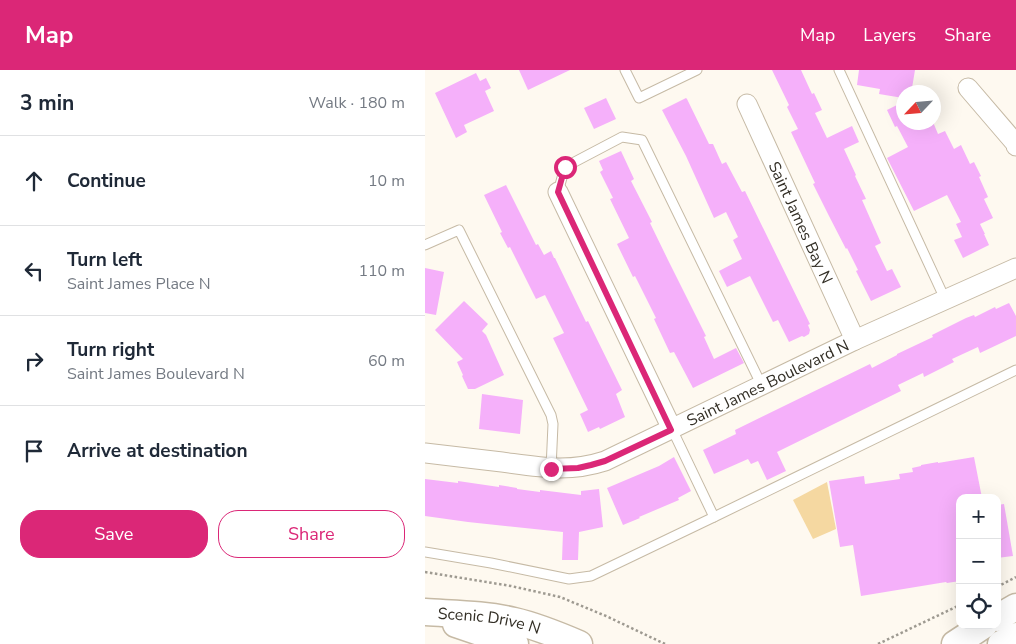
<!DOCTYPE html>
<html lang="en">
<head>
<meta charset="utf-8">
<style>
	:root { --surface:#fff; --page:#f6f6f7; --text:#1f2937; --muted:#747a83; --line:#e0e1e3; --accent:#db2777 }
	body { margin:0; font-family:"Nunito Sans",sans-serif; background:var(--page); color:var(--text) }
	.controls { position:absolute; right:15px; bottom:15px; display:grid; overflow:hidden; border-radius:10px; box-shadow:0 5px 20px #0002 }
	.controls button { width:45px; height:45px; display:grid; place-items:center; padding:0; border:0; border-bottom:1px solid var(--line); background:var(--surface); color:var(--text); font:25px sans-serif }
	.compass { position:absolute; left:471px; top:15px; width:45px; height:45px; border-radius:50%; background:var(--surface); box-shadow:0 5px 20px #0002; rotate:244deg }
	.stop { position:absolute; width:15px; height:15px; margin:-11px; border:4px solid #db2777; border-radius:50%; background:#fff }
	.stop.end { background:#db2777; border-color:#fff; box-shadow:0 1px 5px #0008 }
	.list { margin:0; padding:0; list-style:none }
	h2 { display:flex; justify-content:space-between; align-items:center; height:65px; margin:0; padding:0 20px; font-size:21px }
	h2 small { font-size:16px; font-weight:400; color:var(--muted) }
	.list li { display:grid; grid-template-columns:32px 1fr auto; gap:15px; align-items:center; box-sizing:border-box; height:90px; padding:0 20px; border-top:1px solid var(--line) }
	.list b { display:block; font-size:19px; white-space:nowrap }
	.list p { margin:0; font-size:16px; white-space:nowrap; color:var(--muted) }
	.list em { font-size:16px; font-style:normal; color:var(--muted) }
	.actions { display:flex; gap:10px; padding:15px 20px }
	.actions a { flex:1; padding:11px 0; border:1px solid var(--accent); border-radius:20px; text-align:center; font-size:18px; color:var(--accent) }
	.actions .main { background:var(--accent); color:#fff }
	.icon { flex:none; width:28px; height:28px; fill:none; stroke:currentColor; stroke-width:2; stroke-linecap:round; stroke-linejoin:round }
	.map { position:relative; flex:none; width:591px; height:574px; overflow:hidden }
	header { display:flex; align-items:center; gap:30px; box-sizing:border-box; height:70px; padding:0 25px; background:var(--accent); color:#fff }
	header strong { font-size:24px }
	nav { display:flex; gap:28px; margin-inline-start:auto; font-size:18px }
	main { display:flex }
	aside { flex:1; background:var(--surface) }
	.map>svg:first-child { display:block }
	.green { fill:#f5d8a1 }
	.building { fill:#f5b0fa }
	.lines { fill:none; stroke-linecap:round; stroke-linejoin:round }
	.lane-casing { stroke:#c6baa5; stroke-width:11 }
	.street-casing { stroke:#c6baa5; stroke-width:21 }
	.secondary-casing { stroke:#c6baa5; stroke-width:29 }
	.path { stroke:#9e9a91; stroke-width:2.5; stroke-dasharray:2.5 2.5; stroke-linecap:butt }
	.lane { stroke:#fff; stroke-width:9 }
	.street { stroke:#fff; stroke-width:19 }
	.secondary { stroke:#fff; stroke-width:26 }
	.route { stroke:#db2777; stroke-width:6 }
	.labels { text-anchor:middle; stroke-width:4; stroke-linejoin:round; paint-order:stroke }
	.street-label { font-size:16px; fill:#332f26; stroke:#fef9f0 }
</style>
</head>
<body>
<header>
<strong>Map</strong>
<nav><a>Map</a><a>Layers</a><a>Share</a></nav>
</header>
<main>
<aside>
<h2>3 min<small>Walk · 180 m</small></h2>
<ul class="list">
<li><svg class="icon" aria-label="ahead" viewBox="0 0 24 24"><path d="M12 20V5M6 11l6-6 6 6"/></svg><div><b>Continue</b></div><em>10 m</em></li>
<li><svg class="icon" aria-label="left" viewBox="0 0 24 24"><path d="M17 20v-9H6M10 6l-5 5 5 5"/></svg><div><b>Turn left</b><p>Saint James Place N</p></div><em>110 m</em></li>
<li><svg class="icon" aria-label="right" viewBox="0 0 24 24"><path d="M7 20v-9h11M14 6l5 5-5 5"/></svg><div><b>Turn right</b><p>Saint James Boulevard N</p></div><em>60 m</em></li>
<li><svg class="icon" aria-label="arrive" viewBox="0 0 24 24"><path d="M6 21V4h12l-3 4 3 4H6"/></svg><div><b>Arrive at destination</b></div></li>
</ul>
<div class="actions"><a class="main">Save</a><a>Share</a></div>
</aside>
<div class="map">
<svg width="591" height="574" viewBox="0 0 591 574">
	<rect width="100%" height="100%" fill="#fef9f0"/>
	<polygon class="green" points="402,412 411,459 388,469 368,430"/>
	<g class="building">
		<polygon points="94,0 145,0 103,20"/>
		<polygon points="347,0 376,0 387,24 389,23 397,40 390,43 402,68 427,56 434,72 419,79 431,105 430,106 441,129 437,130 456,173 450,176 462,201 467,199 476,217 446,231 431,201 433,200 422,178 421,179 404,146 388,114 390,113 366,62 373,59 362,37 364,35"/>
		<polygon points="434,0 490,0 487,18 485,18 484,22 478,22 478,28 454,24 455,19 432,15"/>
		<polygon points="51,3 55,11 61,8 66,18 60,21 69,41 39,55 42,62 31,68 10,23"/>
		<polygon points="181,28 191,49 169,59 159,38"/>
		<polygon points="261,28 262,29 284,74 288,74 297,94 301,92 317,122 320,121 385,254 383,255 385,260 384,264 379,267 377,266 364,272 353,250 348,252 325,206 302,217 294,201 317,189 308,170 313,167 301,142 289,148 261,86 237,40"/>
		<polygon points="478,32 478,52 508,52 513,64 520,61 529,79 536,75 545,94 549,92 556,106 554,107 563,127 559,129 568,148 555,154 560,164 559,164 564,175 538,188 529,170 537,167 531,154 536,152 522,125 489,141 462,88 483,77 472,56 470,57 462,40"/>
		<polygon points="196,81 209,109 206,111 227,152 225,153 243,190 281,266 279,267 289,289 311,278 319,293 268,318 249,282 245,283 229,249 231,248 210,206 208,207 192,174 204,168 185,129 188,128 175,102 178,100 174,91"/>
		<polygon points="81,115 111,175 113,174 119,185 126,181 129,188 130,188 161,252 163,251 197,320 191,324 200,347 175,359 174,357 163,362 155,344 163,340 128,268 139,263 120,225 111,229 85,177 83,178 75,163 77,162 59,125"/>
		<polygon points="0,198 19,202 11,245 0,243"/>
		<polygon points="39,231 63,254 57,261 61,265 79,305 50,319 43,319 37,306 38,305 32,292 38,289 10,260"/>
		<polygon points="584,233 591,246 591,266 555,283 553,277 527,289 529,292 499,307 498,303 473,315 476,321 352,382 361,401 342,410 333,391 326,394 323,389 289,404 278,380 311,364 310,360 445,294 447,298 472,285 472,284 508,267 507,265 541,248 549,245 550,247 570,237 571,239"/>
		<polygon points="57,324 98,330 95,364 54,359"/>
		<polygon points="249,387 266,421 253,428 254,430 214,447 215,448 198,455 182,418 234,396"/>
		<polygon points="549,387 557,428 535,428 535,511 522,513 521,512 436,526 428,475 415,477 404,411 439,406 440,414 475,409 474,404 488,402 487,398 496,396 496,395 513,392 513,393"/>
		<polygon points="0,409 33,413 33,411 74,417 74,415 92,418 92,419 115,422 115,420 156,425 156,421 174,419 178,457 154,462 153,490 137,490 138,462 43,452 0,446"/>
		<polygon points="579,434 588,486 572,488 572,435"/>
	</g>
	<g class="lines">
		<g class="lane-casing">
			<g id="lane">
				<polyline points="200,0 214,28 272,0"/>
				<polyline points="414,0 520,229"/>
				<polyline points="133,122 140,97 197,67 217,70 337,316"/>
				<polyline points="0,175 34,160 126,345 128,354 126,399"/>
				<polyline points="247,359 289,447"/>
				<polyline points="0,482 66,493 144,509 166,506 289,447 591,300"/>
			</g>
		</g>
		<g class="street-casing">
			<g id="street">
				<polyline points="543,18 591,74 591,76"/>
				<path id="s1" d="M322,34L430,270"/>
				<polyline points="133,122 247,359"/>
				<path id="s2" d="M0,383C26,386 51,389 77,392C114,397 143,403 180,391L430,270L591,198"/>
			</g>
		</g>
		<g class="secondary-casing">
			<g id="secondary">
				<path id="s3" d="M0,542C29,544 60,544 89,551C111,556 133,565 154,574"/>
				<polyline points="572,548 591,537"/>
				<polyline points="31,554 90,574"/>
				<polyline points="530,574 559,555"/>
				<polyline points="576,574 591,566"/>
			</g>
		</g>
		<g class="path">
			<polyline points="0,502 86,516 135,527 181,546 240,574"/>
			<polyline points="572,517 591,507"/>
			<polyline points="453,574 535,535"/>
		</g>
		<use href="#lane" class="lane"/>
		<use href="#street" class="street"/>
		<use href="#secondary" class="secondary"/>
	</g>
	<g class="lines">
		<polyline class="route" points="126,399 153,398 166,395 180,391 246,360 133,122 140,97"/>
	</g>
	<g class="labels">
		<g class="street-label">
			<text dy="6" stroke="none"><textPath href="#s1" startOffset="130">Saint James Bay N</textPath></text>
			<text dy="6" stroke="none"><textPath href="#s2" startOffset="362">Saint James Boulevard N</textPath></text>
			<text dy="6" stroke="none"><textPath href="#s3" startOffset="65">Scenic Drive N</textPath></text>
		</g>
	</g>
</svg>
<div class="controls">
<button>+</button>
<button>−</button>
<button><svg class="icon" aria-label="locate" viewBox="0 0 24 24"><circle cx="12" cy="12" r="6"/><path d="M12 2v4M12 18v4M2 12h4M18 12h4"/></svg></button>
</div>
<svg class="compass" viewBox="-18 -18 36 36"><path d="M0-13l5 13h-10z" fill="#e53935"/><path d="M0 13l5-13h-10z" fill="#747a83"/></svg>
<div class="stop" style="left:140px;top:97px"></div>
<div class="stop end" style="left:126px;top:399px"></div>
</div>
</main>
</body>
</html>
